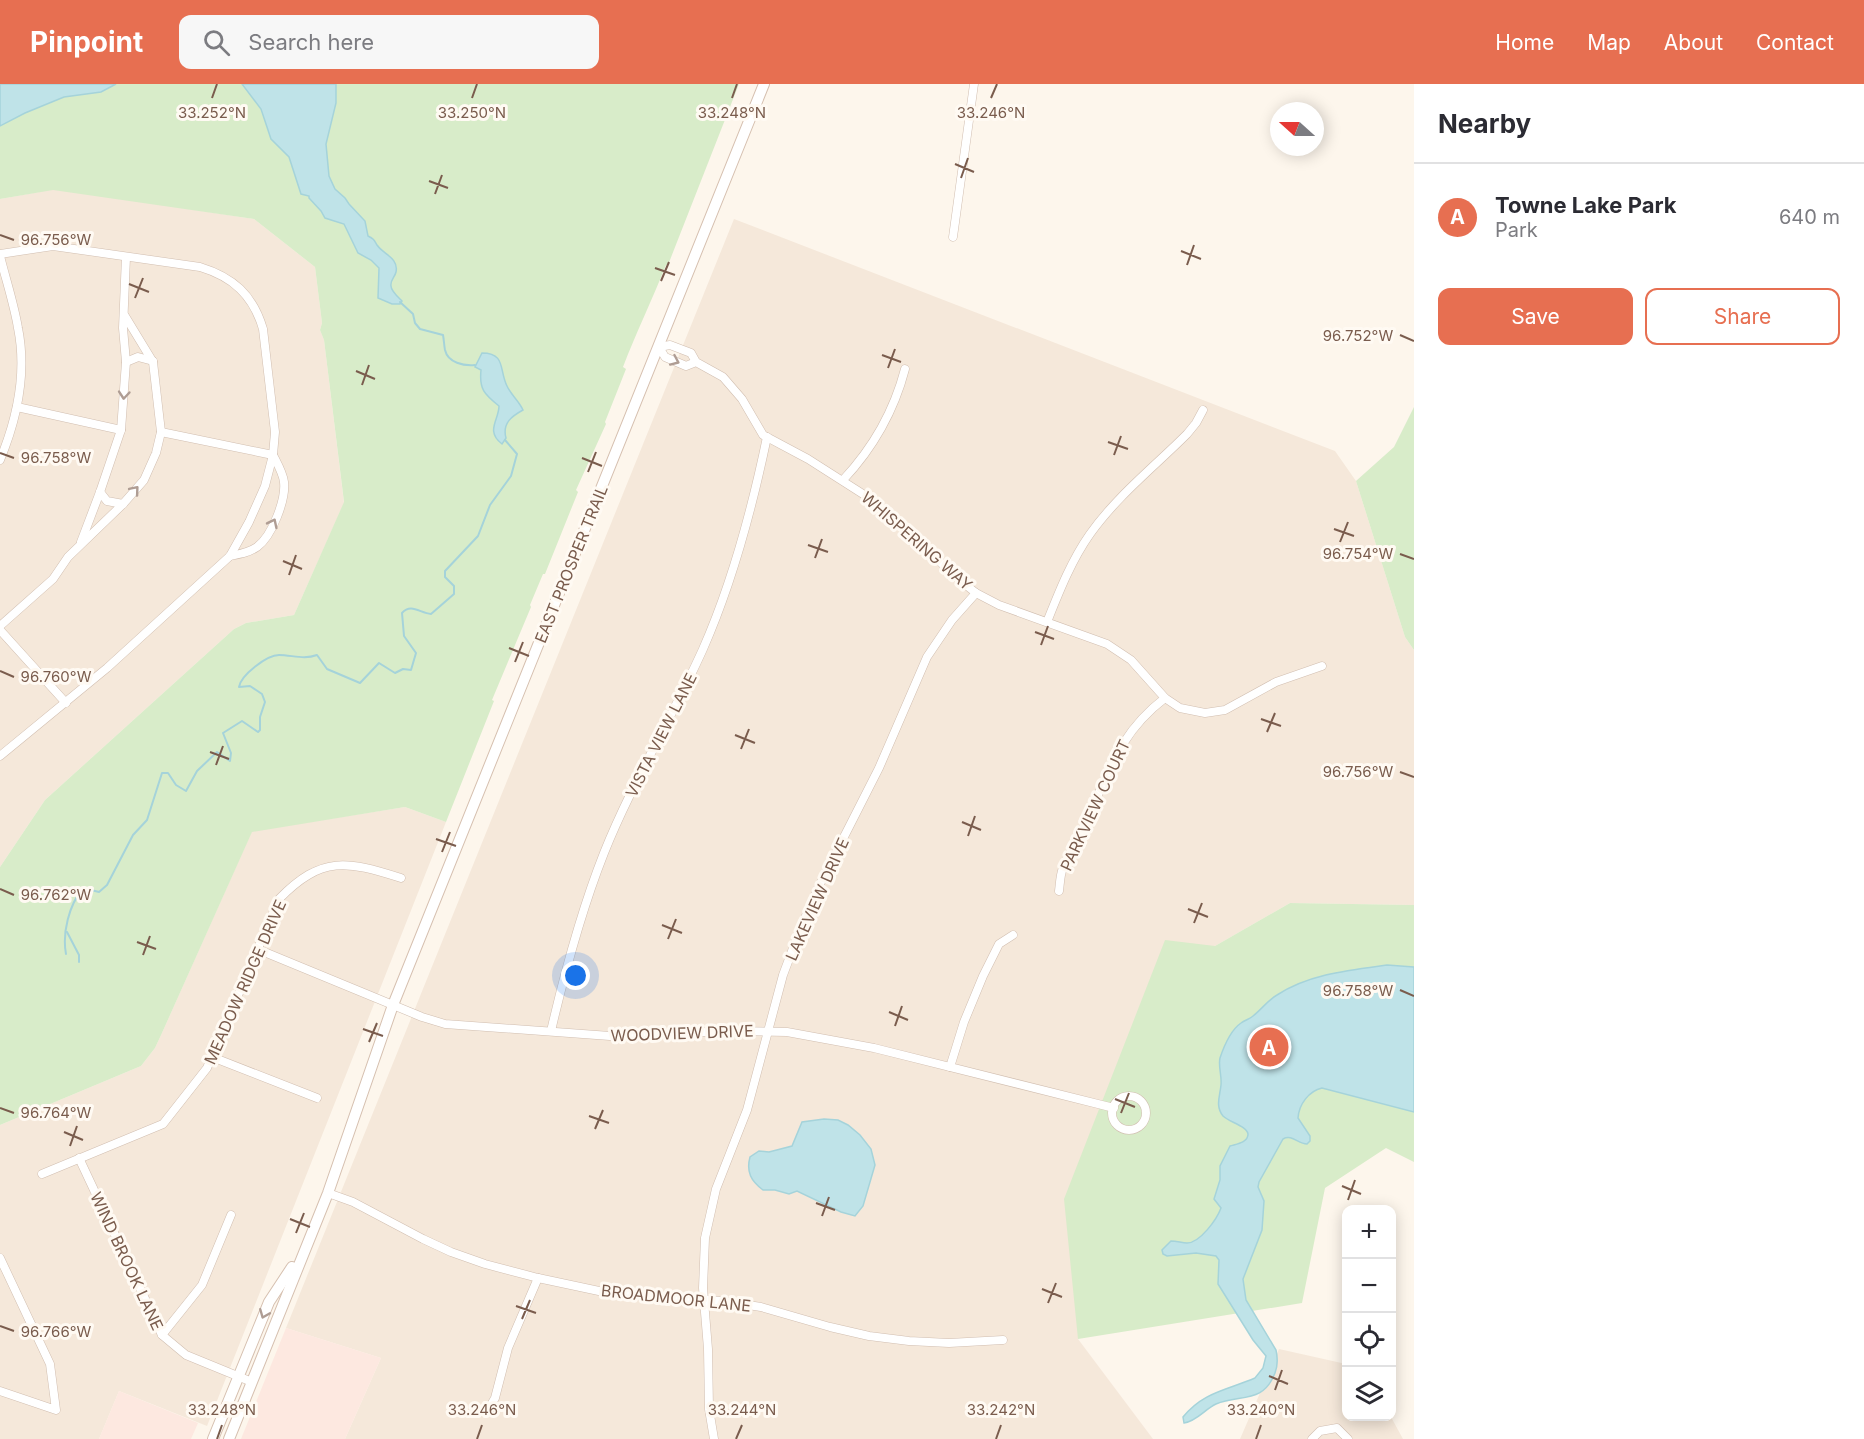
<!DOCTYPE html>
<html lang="en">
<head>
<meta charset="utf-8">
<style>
	:root { --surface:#fff; --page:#f7f7f7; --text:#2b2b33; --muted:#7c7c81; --line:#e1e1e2; --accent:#e76f51 }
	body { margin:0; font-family:Inter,sans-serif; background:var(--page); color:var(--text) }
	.controls { position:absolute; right:18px; bottom:18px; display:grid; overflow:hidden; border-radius:12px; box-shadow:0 3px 15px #0003 }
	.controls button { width:54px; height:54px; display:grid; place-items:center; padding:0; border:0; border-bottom:2px solid var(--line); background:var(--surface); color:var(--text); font:30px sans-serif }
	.compass { position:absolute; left:1270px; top:18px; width:54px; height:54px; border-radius:50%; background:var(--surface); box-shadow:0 3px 15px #0003; rotate:291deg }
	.you { position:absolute; left:576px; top:892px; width:21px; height:21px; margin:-15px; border:4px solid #fff; border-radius:50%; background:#1a73e8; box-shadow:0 0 0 9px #1a73e833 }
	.badge { display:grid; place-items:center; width:39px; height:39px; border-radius:50%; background:var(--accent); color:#fff; font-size:20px; font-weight:700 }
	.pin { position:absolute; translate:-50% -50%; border:3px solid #fff; box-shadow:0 2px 6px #0006 }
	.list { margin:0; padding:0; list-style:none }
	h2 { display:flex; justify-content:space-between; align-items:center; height:78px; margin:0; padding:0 24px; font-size:26px }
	h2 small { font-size:20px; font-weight:400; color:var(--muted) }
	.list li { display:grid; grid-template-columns:39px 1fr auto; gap:18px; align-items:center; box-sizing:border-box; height:108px; padding:0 24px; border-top:2px solid var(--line) }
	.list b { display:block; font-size:22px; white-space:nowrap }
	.list p { margin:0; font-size:20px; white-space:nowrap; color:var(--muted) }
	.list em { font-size:20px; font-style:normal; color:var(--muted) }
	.actions { display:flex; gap:12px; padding:18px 24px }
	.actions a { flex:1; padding:14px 0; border:2px solid var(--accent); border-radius:12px; text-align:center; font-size:21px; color:var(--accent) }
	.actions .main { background:var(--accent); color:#fff }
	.icon { flex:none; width:33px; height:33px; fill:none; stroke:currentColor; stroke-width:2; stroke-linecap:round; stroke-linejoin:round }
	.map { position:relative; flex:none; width:1414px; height:1355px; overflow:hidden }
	header { display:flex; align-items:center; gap:36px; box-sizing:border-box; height:84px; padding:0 30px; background:var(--accent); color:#fff }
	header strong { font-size:28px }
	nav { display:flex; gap:33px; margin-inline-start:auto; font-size:21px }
	.search { width:420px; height:54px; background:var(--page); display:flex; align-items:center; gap:15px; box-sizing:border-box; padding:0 21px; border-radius:12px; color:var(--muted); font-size:22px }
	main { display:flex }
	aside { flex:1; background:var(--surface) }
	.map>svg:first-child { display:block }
	.residential { fill:#f5e8da }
	.commercial { fill:#fde8e0 }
	.green { fill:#d8ecc9 }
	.water { fill:#bfe3e8; stroke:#a5d3da; stroke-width:1.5 }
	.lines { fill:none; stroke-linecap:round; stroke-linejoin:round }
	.stream { stroke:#a5d3da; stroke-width:2 }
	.minor-casing { stroke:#d1beb0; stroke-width:9 }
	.secondary-casing { stroke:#d6c0b0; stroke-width:12 }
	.minor { stroke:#fff; stroke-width:8 }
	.secondary { stroke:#fff; stroke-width:10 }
	.oneway { stroke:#af9d94 }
	.ticks { fill:none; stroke:#7a5c4d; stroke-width:2 }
	.labels { text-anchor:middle; stroke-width:6; stroke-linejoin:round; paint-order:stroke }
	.street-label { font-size:16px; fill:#7a5c4d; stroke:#fffaf3 }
	.ticks-label { font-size:15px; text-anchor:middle; fill:#7a5c4d; stroke:#fffaf3; stroke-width:6; stroke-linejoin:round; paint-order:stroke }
</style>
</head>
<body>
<header>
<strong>Pinpoint</strong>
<div class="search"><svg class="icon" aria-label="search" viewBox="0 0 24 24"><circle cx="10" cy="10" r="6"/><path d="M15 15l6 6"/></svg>Search here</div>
<nav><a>Home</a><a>Map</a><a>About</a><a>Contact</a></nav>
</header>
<main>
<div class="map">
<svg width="1414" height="1355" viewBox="0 0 1414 1355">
	<rect width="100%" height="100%" fill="#fdf6ec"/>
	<g class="residential">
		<polygon points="51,104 254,135 315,183 322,239 320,246 324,256 344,419 294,531 246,539 234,545 45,716 0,783 0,115 39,108"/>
		<polygon points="734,135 1335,367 1356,397 1405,553 1414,566 1414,821 1290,819 1215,862 1078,1255 1153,1355 345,1355 381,1274 286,1244"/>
		<polygon points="405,723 446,738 207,1342 119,1307 99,1355 0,1355 0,1041 141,982 155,964 162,949 252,747"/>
		<polygon points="1279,1265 1346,1280 1346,1332 1391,1333 1403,1355 1240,1355"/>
	</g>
	<g class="commercial">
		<polygon points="286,1244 381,1274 345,1355 241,1355"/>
		<polygon points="119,1307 198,1339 191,1355 99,1355"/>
	</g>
	<g class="green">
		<path d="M0,0H739L668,181H666C652,216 636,249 623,283L626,285L605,338L606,340L576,406L578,408L545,490H543L530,521L531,523L492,616L494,617L446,738L405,723L252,748L162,949L155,964L141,982L0,1041V783L45,716L234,545L246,539L294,531L344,418L324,256L320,246L322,239L315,183L254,135L53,106L0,115Z"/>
		<polygon points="1414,323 1414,566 1405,553 1356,397 1394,363"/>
		<polygon points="1290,819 1414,821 1414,1078 1386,1064 1325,1104 1302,1219 1078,1255 1064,1115 1165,856 1215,862"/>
	</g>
	<g class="water">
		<polygon points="0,0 116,0 101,8 64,13 25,29 0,42"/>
		<path d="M242,0H336V19L326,60L329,92L335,105L345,114L349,120L365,137L368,152C374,155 374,156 377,161C383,170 399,174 396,188C395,193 390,196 391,202C391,207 398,213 402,217L400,220H392L378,214L379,184L371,176L358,169L344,140L325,134L321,127L309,114V112L301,110L289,73L271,55L261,25Z"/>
		<path d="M482,269C506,269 499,286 507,302C511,311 519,317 523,326C512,332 502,339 506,354L502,360C485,347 499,336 499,322C484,310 479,305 481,286L475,283Z"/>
		<path d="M1387,881L1414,883V1028L1322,1004C1309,1007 1299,1020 1298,1034L1310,1052V1057L1307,1060C1298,1060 1292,1050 1283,1055L1259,1098L1258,1103L1264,1117L1262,1146L1243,1195L1246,1216L1276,1266C1278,1275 1278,1281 1275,1289C1263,1320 1241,1310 1216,1320C1205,1325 1197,1337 1184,1339L1183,1333C1203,1308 1227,1306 1255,1294L1263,1284L1266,1272L1253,1256L1218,1200L1219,1176L1216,1172L1196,1169L1167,1172L1163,1170L1162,1166L1171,1157C1177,1157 1182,1159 1187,1159C1200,1159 1217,1135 1221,1124L1214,1115L1220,1096V1082L1230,1062C1236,1060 1248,1059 1248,1050C1247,1042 1229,1038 1223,1032C1215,1022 1220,1012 1221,1001C1222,992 1218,982 1220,974C1224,962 1231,946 1241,939C1245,936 1250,935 1253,932C1262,925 1268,916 1277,911C1309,890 1350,886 1387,881Z"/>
		<path d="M824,1035L838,1036L848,1041L860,1051L871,1065L875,1081L863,1122L855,1132L841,1128L797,1107L789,1110L775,1106H763C751,1097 746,1088 750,1073L759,1067L769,1068L792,1062L802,1038Z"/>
	</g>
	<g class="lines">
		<g class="stream">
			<path d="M400,218L413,230L415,239L420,245L443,251C444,256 444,261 445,266C448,279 464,282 475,281"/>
			<polyline points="67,848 79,871 79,878"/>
			<path d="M66,870C62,849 69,821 83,804L99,808L107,801L133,751L147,736L162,689H168L176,701L186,707L197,687L217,668L230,677L231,669L223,649L242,637L258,648L260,646V633L265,618L262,610L250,602L239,603C241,591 267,571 279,571C292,571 304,576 317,571L327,585L360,599L379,579L395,589L403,585L411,586L416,569L404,552L402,529C411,519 420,529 431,530L454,510V502L445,493V487L478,452L490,421L511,392L517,370L505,356"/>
		</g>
		<g class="minor-casing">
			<g id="minor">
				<polyline points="953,153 974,0"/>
				<path d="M0,170L53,162L200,183C233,193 253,211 263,245L275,348L273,371L265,402L249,438L230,472L107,584L0,672"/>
				<path d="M0,172C6,196 14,220 18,244C27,289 17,335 0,376"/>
				<polyline points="126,278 138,273 153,277"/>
				<polyline points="696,278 686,282 665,273 659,263 670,261 691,269 696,278 723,293 742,315 763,351 808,375 866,412 903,442 956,493 976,509 999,521 1107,560 1131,576 1165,614 1180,624 1205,629 1225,626 1276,598 1322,582"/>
				<polyline points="17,323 121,346"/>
				<polyline points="161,348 273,371"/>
				<path d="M843,396C873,364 894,327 905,285"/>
				<polyline points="100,408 107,417 123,420"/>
				<polyline points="81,458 100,408 121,346 126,278 123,244 126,173"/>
				<path d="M230,472C240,470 248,469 257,463C272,452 286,416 284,398C283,389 277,379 273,371"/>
				<path d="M1047,538C1059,508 1071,477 1090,450C1117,412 1154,383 1187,350L1196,339L1203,326"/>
				<polyline points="0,542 53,495 68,473 123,420 144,396 156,369 161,348 153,278 125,232"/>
				<polyline points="0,546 66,619"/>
				<path d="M1059,807C1060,800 1060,791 1063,784C1069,769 1079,754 1086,738C1109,688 1119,649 1165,614"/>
				<polyline points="257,865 422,933 445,940 610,952 730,947 787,948 874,964 1114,1024"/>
				<path d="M551,947C565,887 581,827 604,769C632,699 672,634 703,565C733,497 752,425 767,353"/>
				<polyline points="212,973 317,1014"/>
				<polyline points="950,983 964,938 983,892 999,860 1013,851"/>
				<circle cx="1129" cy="1029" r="17"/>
				<polyline points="79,1074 162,1251 186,1271 252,1298"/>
				<path d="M42,1090L163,1040L207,984L279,815C322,771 347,777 401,794"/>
				<polyline points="328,1109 353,1118 423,1155 451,1168 485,1180 538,1194 613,1210 722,1217 761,1223 830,1243 869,1252 909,1257 949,1259 1003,1256"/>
				<polyline points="0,1174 50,1280 56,1326 0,1307"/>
				<polyline points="162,1251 202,1201 231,1131"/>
				<polyline points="488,1326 495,1314 508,1264 538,1194"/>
				<polyline points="714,1355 709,1325 708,1265 703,1204 705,1154 716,1105 747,1026 783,891 801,843 819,802 879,684 927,573 952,536 976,509"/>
				<polyline points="1312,1355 1320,1347 1337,1344 1348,1355"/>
			</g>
		</g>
		<g class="secondary-casing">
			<g id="secondary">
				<polyline points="213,1355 269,1218 292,1183"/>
				<polyline points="229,1355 328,1109 393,921 764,0"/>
			</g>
		</g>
		<use href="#minor" class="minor"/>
		<use href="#secondary" class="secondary"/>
	</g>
	<defs><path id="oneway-chevron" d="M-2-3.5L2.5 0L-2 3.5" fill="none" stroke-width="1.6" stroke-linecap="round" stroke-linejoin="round" transform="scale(1.5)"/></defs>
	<g class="oneway">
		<use href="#oneway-chevron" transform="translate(675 277) rotate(24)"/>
		<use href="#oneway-chevron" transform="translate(124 311) rotate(95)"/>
		<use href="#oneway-chevron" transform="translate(135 406) rotate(-50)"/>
		<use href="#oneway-chevron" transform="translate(273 439) rotate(-64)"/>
		<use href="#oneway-chevron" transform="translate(264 1230) rotate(112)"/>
	</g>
	<path class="ticks" d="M212,14L217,0M472,14L477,0M732,14L737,0M991,14L997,0M955,80L974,88M961,94L968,74M429,97L448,104M435,110L442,91M0,151L14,156M1181,167L1201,175M1187,181L1194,161M655,184L675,191M661,197L669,178M129,200L149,208M135,214L143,194M1400,251L1414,257M882,271L901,278M888,284L895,265M356,287L375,295M362,301L369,281M1108,358L1128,365M0,369L14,374M1114,371L1121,352M582,374L602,382M588,388L596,368M1334,445L1354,452M1340,458L1348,438M808,461L828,468M1400,470L1414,475M815,474L822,455M283,477L302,485M289,491L296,471M1035,548L1054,555M1041,561L1048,542M509,564L529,572M515,578L523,558M0,587L14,593M1261,635L1281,642M1267,648L1275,629M735,651L755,659M741,665L749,645M210,668L229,675M216,681L223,662M1400,688L1414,693M962,738L981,746M968,752L975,732M436,755L456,762M442,768L450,748M0,805L14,811M1188,825L1208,833M1194,839L1202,819M662,841L682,849M668,855L676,835M137,858L156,865M143,871L150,852M1400,906L1414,912M889,928L908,936M895,942L902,922M363,945L383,952M369,958L377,939M1115,1015L1135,1023M0,1024L14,1029M1121,1029L1129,1009M589,1032L609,1039M595,1045L603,1026M64,1048L83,1056M70,1062L77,1042M1342,1102L1361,1110M1348,1116L1355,1096M816,1119L835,1126M822,1132L829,1113M290,1135L310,1143M296,1149L304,1129M1042,1205L1062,1213M1048,1219L1056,1199M516,1222L536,1229M522,1235L530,1216M0,1242L14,1247M1269,1292L1288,1300M1275,1306L1282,1286M217,1355L222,1341M477,1355L482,1341M736,1355L742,1341M996,1355L1001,1341M1256,1355L1261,1341"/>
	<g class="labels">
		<g class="street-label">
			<text transform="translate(917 457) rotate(41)" y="6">WHISPERING WAY</text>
			<text transform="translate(571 480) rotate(-68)" y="6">EAST PROSPER TRAIL</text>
			<text transform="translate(661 651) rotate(-63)" y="6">VISTA VIEW LANE</text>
			<text transform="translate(1095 721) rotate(-65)" y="6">PARKVIEW COURT</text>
			<text transform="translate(817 815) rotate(-66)" y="6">LAKEVIEW DRIVE</text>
			<text transform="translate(245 898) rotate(-66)" y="6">MEADOW RIDGE DRIVE</text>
			<text transform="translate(682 949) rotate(-2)" y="6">WOODVIEW DRIVE</text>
			<text transform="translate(127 1177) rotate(65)" y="6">WIND BROOK LANE</text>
			<text transform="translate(676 1214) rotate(6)" y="6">BROADMOOR LANE</text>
		</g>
	</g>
	<g class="ticks-label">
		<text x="212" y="34">33.252°N</text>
		<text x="472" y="34">33.250°N</text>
		<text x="732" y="34">33.248°N</text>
		<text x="991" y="34">33.246°N</text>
		<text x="56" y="161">96.756°W</text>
		<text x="1358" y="257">96.752°W</text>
		<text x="56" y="379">96.758°W</text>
		<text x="1358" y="475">96.754°W</text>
		<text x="56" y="598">96.760°W</text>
		<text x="1358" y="693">96.756°W</text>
		<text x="56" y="816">96.762°W</text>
		<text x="1358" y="912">96.758°W</text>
		<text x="56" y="1034">96.764°W</text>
		<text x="56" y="1253">96.766°W</text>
		<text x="222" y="1331">33.248°N</text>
		<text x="482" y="1331">33.246°N</text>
		<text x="742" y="1331">33.244°N</text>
		<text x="1001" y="1331">33.242°N</text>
		<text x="1261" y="1331">33.240°N</text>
	</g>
</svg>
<div class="controls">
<button>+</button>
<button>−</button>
<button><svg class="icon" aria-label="locate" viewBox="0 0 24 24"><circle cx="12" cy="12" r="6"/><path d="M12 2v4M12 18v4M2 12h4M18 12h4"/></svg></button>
<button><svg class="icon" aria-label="layers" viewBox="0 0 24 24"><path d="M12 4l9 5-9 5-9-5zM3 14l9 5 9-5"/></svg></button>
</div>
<svg class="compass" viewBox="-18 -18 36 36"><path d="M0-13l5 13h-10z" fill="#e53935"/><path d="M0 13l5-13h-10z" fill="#7c7c81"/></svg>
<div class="you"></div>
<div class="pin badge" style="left:1269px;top:963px">A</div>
</div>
<aside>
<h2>Nearby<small></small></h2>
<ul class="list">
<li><span class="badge">A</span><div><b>Towne Lake Park</b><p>Park</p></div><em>640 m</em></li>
</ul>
<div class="actions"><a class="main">Save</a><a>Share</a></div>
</aside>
</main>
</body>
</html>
